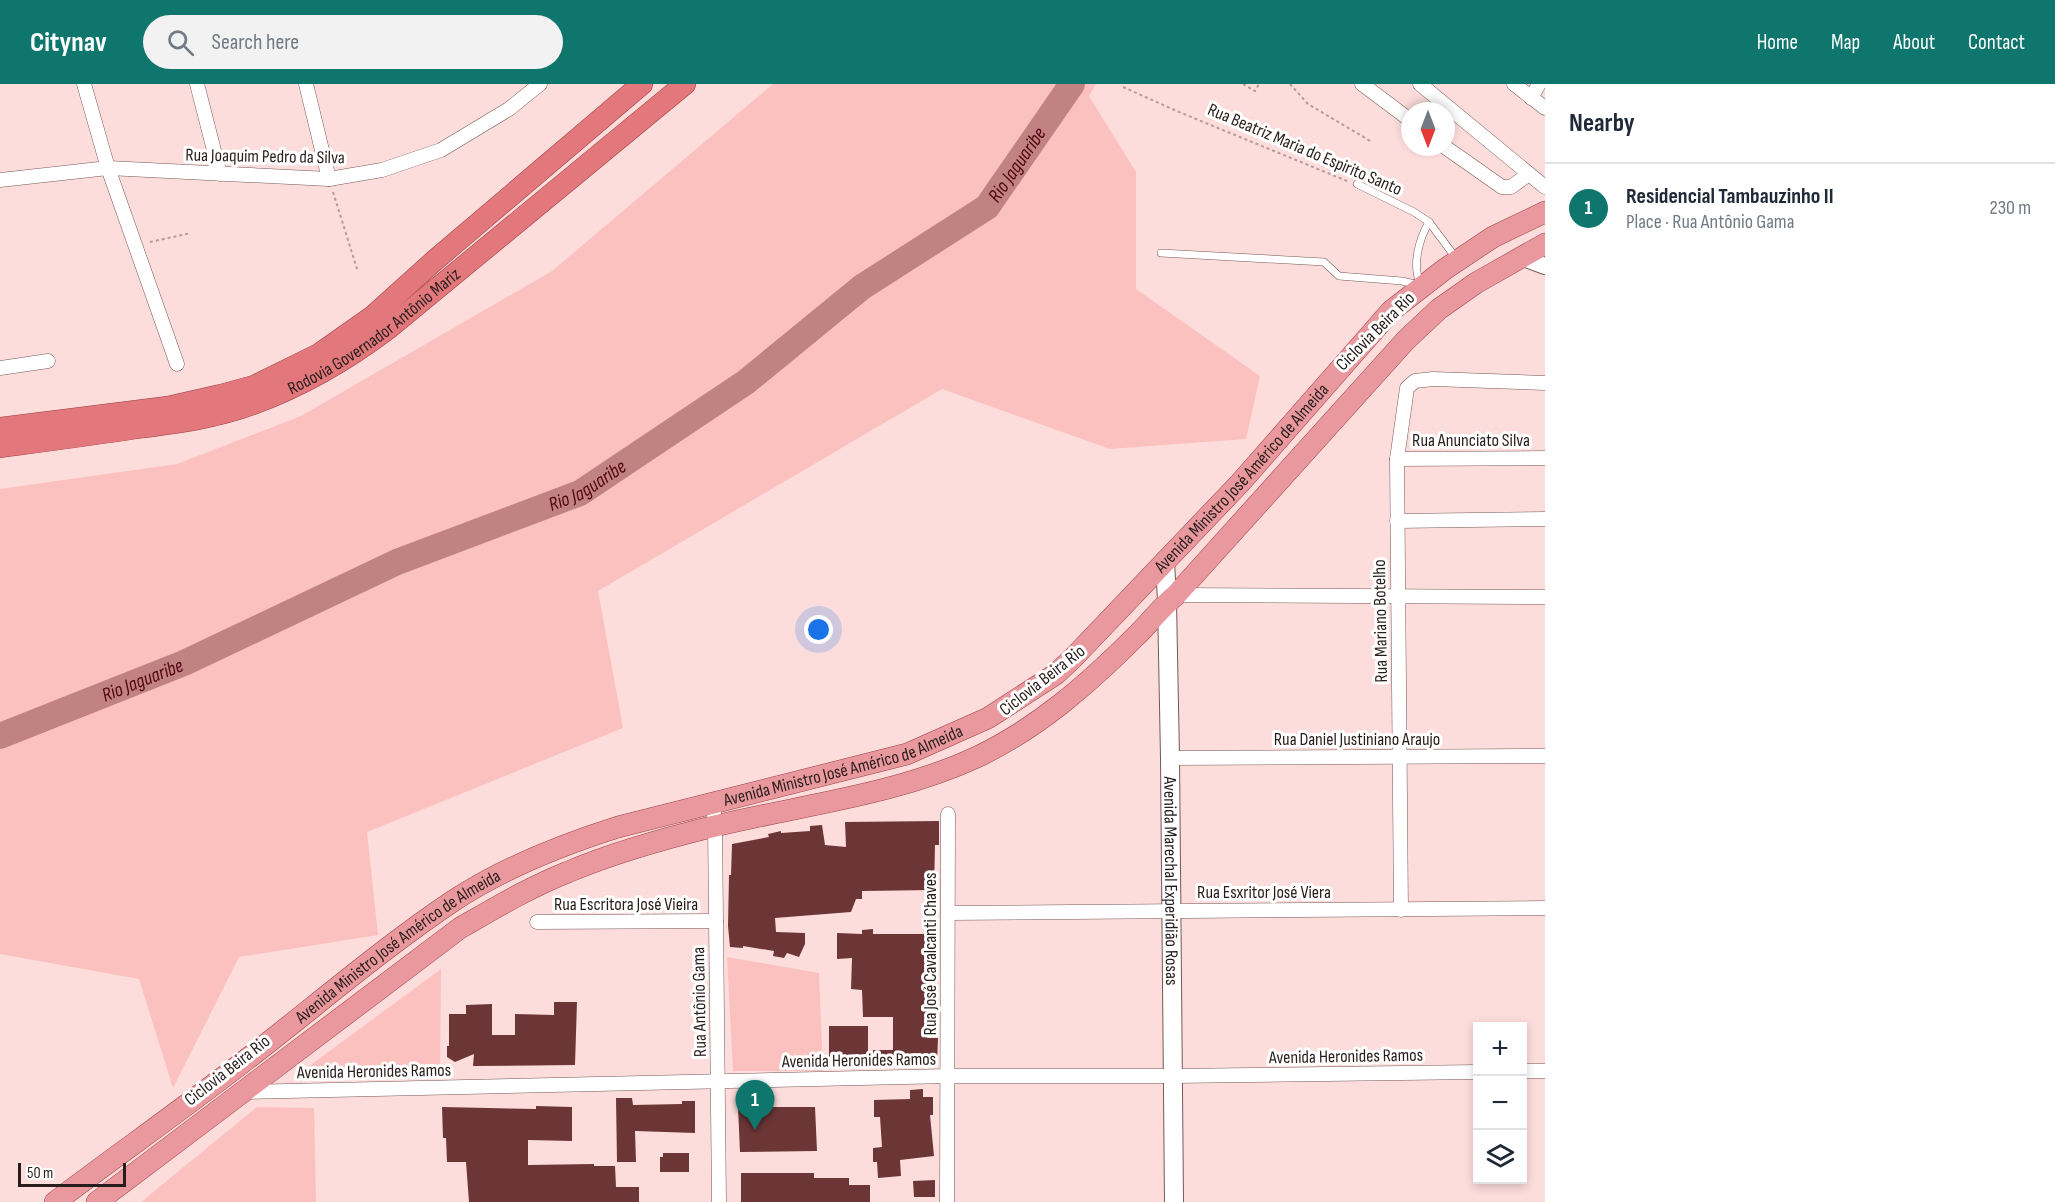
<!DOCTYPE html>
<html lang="en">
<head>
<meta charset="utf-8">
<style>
	:root { --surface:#fff; --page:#f2f2f3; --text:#1f2937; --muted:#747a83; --line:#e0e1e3; --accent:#0f766e }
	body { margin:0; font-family:"Sofia Sans Condensed",sans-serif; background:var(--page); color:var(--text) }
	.controls { position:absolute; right:18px; bottom:18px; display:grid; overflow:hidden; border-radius:0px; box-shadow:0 3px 9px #0003 }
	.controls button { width:54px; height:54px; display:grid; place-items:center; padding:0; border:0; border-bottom:2px solid var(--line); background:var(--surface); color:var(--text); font:30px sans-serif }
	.compass { position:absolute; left:1401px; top:18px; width:54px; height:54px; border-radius:50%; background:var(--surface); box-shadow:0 3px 9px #0003; rotate:180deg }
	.scale { position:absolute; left:18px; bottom:15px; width:108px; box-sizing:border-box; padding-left:6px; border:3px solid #281d1d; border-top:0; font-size:16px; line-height:21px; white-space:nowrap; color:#281d1d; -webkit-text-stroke:4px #fff; paint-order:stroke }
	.you { position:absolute; left:819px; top:546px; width:21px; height:21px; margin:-15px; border:4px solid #fff; border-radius:50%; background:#1a73e8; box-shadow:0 0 0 9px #1a73e833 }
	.badge { display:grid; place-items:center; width:39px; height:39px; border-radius:50%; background:var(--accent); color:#fff; font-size:20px; font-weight:700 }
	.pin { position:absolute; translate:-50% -50px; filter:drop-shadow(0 2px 3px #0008) }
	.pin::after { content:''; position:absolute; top:32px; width:21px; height:18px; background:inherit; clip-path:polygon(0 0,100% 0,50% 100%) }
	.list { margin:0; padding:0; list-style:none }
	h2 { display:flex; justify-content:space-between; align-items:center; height:78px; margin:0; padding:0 24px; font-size:26px }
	h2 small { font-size:20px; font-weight:400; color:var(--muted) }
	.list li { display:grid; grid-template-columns:39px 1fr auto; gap:18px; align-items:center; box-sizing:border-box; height:90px; padding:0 24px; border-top:2px solid var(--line) }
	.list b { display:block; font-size:22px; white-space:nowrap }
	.list p { margin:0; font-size:20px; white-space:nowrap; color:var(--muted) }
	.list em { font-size:20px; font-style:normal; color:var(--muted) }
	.icon { flex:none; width:33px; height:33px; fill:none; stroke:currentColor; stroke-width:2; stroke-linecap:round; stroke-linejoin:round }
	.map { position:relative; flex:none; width:1545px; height:1118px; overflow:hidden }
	header { display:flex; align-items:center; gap:36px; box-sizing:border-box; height:84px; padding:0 30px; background:var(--accent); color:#fff }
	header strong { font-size:28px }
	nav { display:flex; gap:33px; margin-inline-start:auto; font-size:21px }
	.search { width:420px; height:54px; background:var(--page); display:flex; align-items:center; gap:15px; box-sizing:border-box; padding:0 21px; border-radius:33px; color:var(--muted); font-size:22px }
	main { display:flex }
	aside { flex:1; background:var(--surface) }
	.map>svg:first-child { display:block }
	.green { fill:#fbc1bf }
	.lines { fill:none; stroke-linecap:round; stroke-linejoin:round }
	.river { stroke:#c18382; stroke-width:26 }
	.building { fill:#6c3636 }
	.service-casing { stroke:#745958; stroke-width:8 }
	.minor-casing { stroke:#745958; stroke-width:15 }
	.tertiary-casing { stroke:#745958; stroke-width:18 }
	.secondary-casing { stroke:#745958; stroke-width:20 }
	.primary-casing { stroke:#9c4145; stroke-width:22 }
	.trunk-casing { stroke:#9c4145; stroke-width:22 }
	.path { stroke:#b49b9a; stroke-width:2; stroke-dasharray:3 3; stroke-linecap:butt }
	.service { stroke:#fff; stroke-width:7 }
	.minor { stroke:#fff; stroke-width:14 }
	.tertiary { stroke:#fff; stroke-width:16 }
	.secondary { stroke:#fff; stroke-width:18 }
	.primary { stroke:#e9999d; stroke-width:21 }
	.trunk { stroke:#e2777c; stroke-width:21 }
	.labels { text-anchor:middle; stroke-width:6; stroke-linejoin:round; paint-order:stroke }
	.street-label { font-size:18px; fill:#281d1d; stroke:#fff }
	.water-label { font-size:20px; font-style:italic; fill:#530611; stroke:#fff }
</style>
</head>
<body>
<header>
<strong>Citynav</strong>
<div class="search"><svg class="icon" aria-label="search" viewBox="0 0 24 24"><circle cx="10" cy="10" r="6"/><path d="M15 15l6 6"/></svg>Search here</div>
<nav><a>Home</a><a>Map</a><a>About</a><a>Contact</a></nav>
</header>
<main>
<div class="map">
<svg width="1545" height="1118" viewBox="0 0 1545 1118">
	<rect width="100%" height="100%" fill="#fddddc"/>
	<g class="green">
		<polygon points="773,0 1096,0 1089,12 1136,88 1136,205 1260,292 1246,355 1110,365 942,305 598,507 623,644 367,748 378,851 239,873 173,1004 139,895 0,870 0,405 177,380 301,332 552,187"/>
		<polygon points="727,873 819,889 823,987 733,987"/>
		<polygon points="441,885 440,992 293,994"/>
		<polygon points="257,1023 314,1024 316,1118 141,1118"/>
	</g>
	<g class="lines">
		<path class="river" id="s1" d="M0,652L184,579L397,478L580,409L746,298L862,203L987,123L1072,0"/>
	</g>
	<g class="building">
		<polygon points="939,737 939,761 935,761 934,806 862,807 862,815 856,815 851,828 775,834 776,848 805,849 805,860 799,873 787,869 784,874 773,872 774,867 743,862 743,864 730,863 728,842 729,791 731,791 732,760 769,753 768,750 781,747 781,749 810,747 810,742 822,741 825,761 846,763 845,738"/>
		<polygon points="873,845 873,850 925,850 925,872 931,872 932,890 927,890 927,954 938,954 937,982 873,983 873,966 893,966 893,933 863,933 862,906 851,905 852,874 837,875 837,849 862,850 862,846"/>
		<polygon points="554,918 577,918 575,981 473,982 474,970 455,978 447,973 447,962 449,962 449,930 466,930 466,921 492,920 492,951 515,951 515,930 554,931"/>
		<polygon points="829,942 868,942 868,975 829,976"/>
		<polygon points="923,1005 923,1013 933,1013 933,1031 930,1031 934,1072 900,1076 901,1092 878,1094 877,1078 873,1078 873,1064 882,1063 880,1033 874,1033 874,1016 910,1015 910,1006"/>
		<polygon points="616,1014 632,1014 633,1021 682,1020 682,1017 695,1017 695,1049 635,1047 636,1078 617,1078"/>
		<polygon points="536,1022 572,1023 572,1057 528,1056 528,1081 594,1080 594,1082 615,1082 616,1103 639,1103 639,1118 469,1118 466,1078 447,1078 446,1054 443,1054 442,1023 536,1025"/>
		<polygon points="738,1023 815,1023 817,1067 740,1068"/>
		<polygon points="663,1069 689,1069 689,1088 660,1088 660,1073 663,1073"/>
		<polygon points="741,1089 814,1089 814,1094 849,1094 849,1101 870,1101 870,1118 741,1118"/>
		<polygon points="935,1096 935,1113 914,1113 913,1097"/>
	</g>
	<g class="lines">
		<g class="service-casing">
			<g id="service">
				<polyline points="1357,100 1414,128 1429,138 1456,174"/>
				<polyline points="1161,169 1324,178 1339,192 1402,197 1419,201"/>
				<path d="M1420,199C1412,181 1419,155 1429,138"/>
			</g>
		</g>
		<g class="minor-casing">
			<g id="minor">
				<polyline points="84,0 108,84 177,280"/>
				<polyline points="197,0 220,90"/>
				<polyline points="306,0 329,95"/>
				<polyline points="1362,0 1410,36"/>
				<polyline points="1420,0 1545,103"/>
				<polyline points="1514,0 1545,24"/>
				<polyline points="1531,14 1539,0"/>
				<polyline points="1445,63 1502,103 1511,103 1529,90"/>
				<polyline points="0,96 108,84 329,95 382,86 441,66 509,25 540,0"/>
				<polyline points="0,284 48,277"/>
				<polyline points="1397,375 1545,374"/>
				<polyline points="1397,437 1545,435"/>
				<polyline points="1176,511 1545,513"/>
				<polyline points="1170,674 1545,672"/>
				<polyline points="713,717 715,742 719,1118"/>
				<polyline points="1401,826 1397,375 1407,304 1415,297 1433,295 1545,299"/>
				<polyline points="948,829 1545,824"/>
				<polyline points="537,838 716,837"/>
				<polyline points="1522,987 1545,987"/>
				<polyline points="244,1008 949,992 1173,992 1478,988"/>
				<polyline points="947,1118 948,730"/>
			</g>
		</g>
		<g class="tertiary-casing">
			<polyline id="tertiary" points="1521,173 1545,182"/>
		</g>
		<g class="secondary-casing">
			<g id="secondary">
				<path id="s2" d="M1165,476L1167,518L1170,674L1174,1118"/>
			</g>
		</g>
		<g class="primary-casing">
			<g id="primary">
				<path id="s3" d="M55,1118C120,1069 187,1022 251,972C318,920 383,864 453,817C503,784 561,761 618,743L907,670L988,634L1056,590L1074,573L1240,399L1391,227L1445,185L1493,153L1545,128"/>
				<path d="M97,1118L460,844C495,824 530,803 568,788C615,768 666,754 715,742C802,721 895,711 977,673C1038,644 1088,600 1135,553C1149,540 1161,523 1176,511L1406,256L1439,225L1476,199L1545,160"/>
			</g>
		</g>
		<g class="trunk-casing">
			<g id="trunk">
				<polyline points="0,344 168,323 221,311 254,302 319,270 373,232 434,177 642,0"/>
				<path id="s4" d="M0,363C45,357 91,351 136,344C175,339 216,334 253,320C302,302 347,276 389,244L685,0"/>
			</g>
		</g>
		<g class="path">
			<polyline points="1243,0 1255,7 1259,0"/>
			<polyline points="1290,0 1308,20 1372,58"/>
			<polyline points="1123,3 1179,28 1347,97"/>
			<polyline points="333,108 358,188"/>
			<polyline points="150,158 191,149"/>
		</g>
		<use href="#service" class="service"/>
		<use href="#minor" class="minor"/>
		<use href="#tertiary" class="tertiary"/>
		<use href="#secondary" class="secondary"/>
		<use href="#primary" class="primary"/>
		<use href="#trunk" class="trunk"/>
	</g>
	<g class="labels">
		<g class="street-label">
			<text transform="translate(1305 65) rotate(23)" y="6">Rua Beatriz Maria do Espirito Santo</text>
			<text transform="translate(265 72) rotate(1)" y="6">Rua Joaquim Pedro da Silva</text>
			<text dy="6" stroke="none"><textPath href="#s4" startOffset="399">Rodovia Governador Antônio Mariz</textPath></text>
			<text transform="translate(1375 247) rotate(-45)" y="6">Ciclovia Beira Rio</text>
			<text x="1471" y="362">Rua Anunciato Silva</text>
			<text dy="6" stroke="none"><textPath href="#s3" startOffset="1418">Avenida Ministro José Américo de Almeida</textPath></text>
			<text transform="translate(1380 537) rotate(-91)" y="6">Rua Mariano Botelho</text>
			<text transform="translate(1042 596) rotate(-38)" y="6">Ciclovia Beira Rio</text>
			<text x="1357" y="661">Rua Daniel Justiniano Araujo</text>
			<text dy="6" stroke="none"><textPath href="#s3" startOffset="914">Avenida Ministro José Américo de Almeida</textPath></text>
			<text dy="6" stroke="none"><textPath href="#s2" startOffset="321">Avenida Marechal Experidião Rosas</textPath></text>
			<text x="1264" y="814">Rua Esxritor José Viera</text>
			<text x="626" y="826">Rua Escritora José Vieira</text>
			<text dy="6" stroke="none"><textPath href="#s3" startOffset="428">Avenida Ministro José Américo de Almeida</textPath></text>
			<text transform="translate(930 870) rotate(-90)" y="6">Rua José Cavalcanti Chaves</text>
			<text transform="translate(699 918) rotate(-91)" y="6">Rua Antônio Gama</text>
			<text transform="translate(1346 972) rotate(-1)" y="6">Avenida Heronides Ramos</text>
			<text transform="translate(859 976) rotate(-1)" y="6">Avenida Heronides Ramos</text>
			<text transform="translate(227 986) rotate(-38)" y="6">Ciclovia Beira Rio</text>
			<text transform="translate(374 987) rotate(-1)" y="6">Avenida Heronides Ramos</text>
		</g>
		<g class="water-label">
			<text dy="7" stroke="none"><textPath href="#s1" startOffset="1179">Rio Jaguaribe</textPath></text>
			<text dy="7" stroke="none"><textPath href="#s1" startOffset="639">Rio Jaguaribe</textPath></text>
			<text dy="7" stroke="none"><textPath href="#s1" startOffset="153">Rio Jaguaribe</textPath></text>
		</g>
	</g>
</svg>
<div class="controls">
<button>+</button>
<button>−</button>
<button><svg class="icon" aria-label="layers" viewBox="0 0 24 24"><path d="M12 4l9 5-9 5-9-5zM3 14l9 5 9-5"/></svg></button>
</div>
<svg class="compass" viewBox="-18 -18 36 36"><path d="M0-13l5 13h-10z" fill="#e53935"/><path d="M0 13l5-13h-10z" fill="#747a83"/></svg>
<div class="scale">50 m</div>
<div class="you"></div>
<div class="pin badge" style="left:755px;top:1046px">1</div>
</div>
<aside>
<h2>Nearby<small></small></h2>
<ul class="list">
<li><span class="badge">1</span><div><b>Residencial Tambauzinho II</b><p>Place · Rua Antônio Gama</p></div><em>230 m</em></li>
</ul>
</aside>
</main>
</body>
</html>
